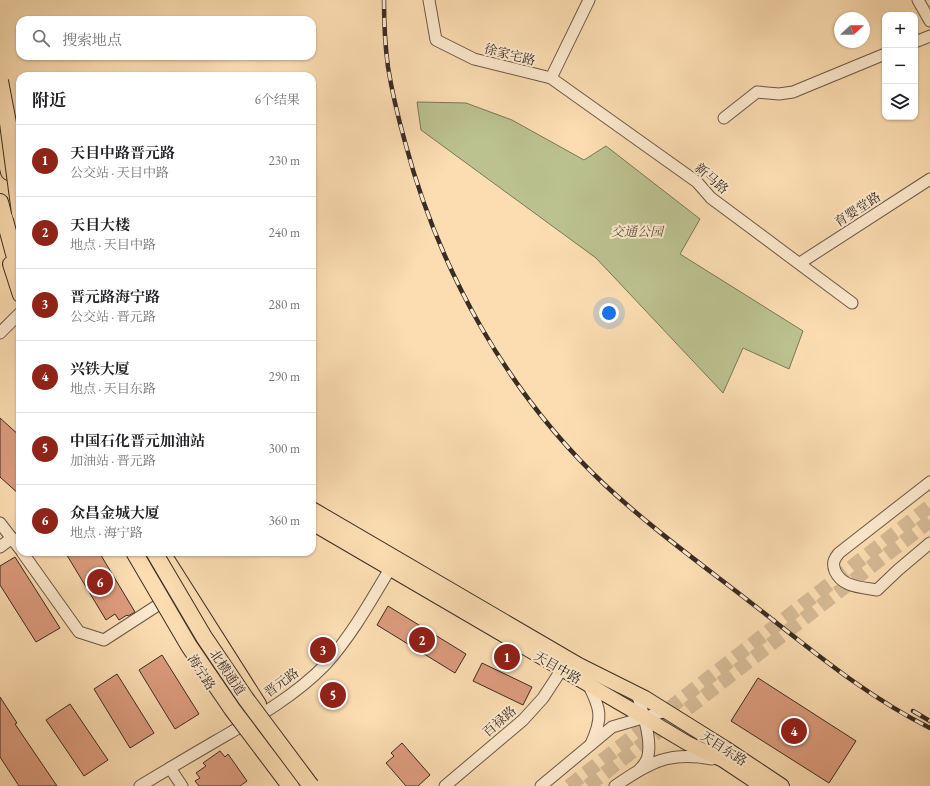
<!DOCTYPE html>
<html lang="zh">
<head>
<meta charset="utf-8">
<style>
	:root { --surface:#fff; --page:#f6f6f6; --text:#202124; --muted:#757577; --line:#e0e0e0; --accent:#8f2418 }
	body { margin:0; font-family:"EB Garamond","Noto Serif SC",serif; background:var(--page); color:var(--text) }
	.controls { position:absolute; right:12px; top:12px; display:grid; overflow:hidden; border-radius:8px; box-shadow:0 1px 3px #0004 }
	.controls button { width:36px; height:36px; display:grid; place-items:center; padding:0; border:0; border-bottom:1px solid var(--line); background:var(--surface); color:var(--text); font:20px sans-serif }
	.compass { position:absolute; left:834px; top:12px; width:36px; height:36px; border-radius:50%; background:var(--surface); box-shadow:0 1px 3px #0004; rotate:68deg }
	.you { position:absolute; left:609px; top:313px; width:14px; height:14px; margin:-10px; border:3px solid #fff; border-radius:50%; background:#1a73e8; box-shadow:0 0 0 6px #1a73e833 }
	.badge { display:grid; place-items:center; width:26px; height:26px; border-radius:50%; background:var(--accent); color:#fff; font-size:13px; font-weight:700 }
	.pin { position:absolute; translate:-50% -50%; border:2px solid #fff; box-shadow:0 1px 4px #0006 }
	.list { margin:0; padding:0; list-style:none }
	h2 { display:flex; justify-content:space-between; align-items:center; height:52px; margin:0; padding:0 16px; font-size:17px }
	h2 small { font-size:13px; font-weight:400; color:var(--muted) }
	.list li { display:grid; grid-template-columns:26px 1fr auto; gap:12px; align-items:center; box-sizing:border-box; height:72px; padding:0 16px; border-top:1px solid var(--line) }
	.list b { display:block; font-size:15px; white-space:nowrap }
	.list p { margin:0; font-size:13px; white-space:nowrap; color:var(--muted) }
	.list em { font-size:13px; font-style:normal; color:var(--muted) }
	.icon { flex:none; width:22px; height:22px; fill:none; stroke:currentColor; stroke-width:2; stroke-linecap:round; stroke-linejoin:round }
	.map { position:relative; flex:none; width:930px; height:786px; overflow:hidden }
	.search { position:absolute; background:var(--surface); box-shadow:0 1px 3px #0004; left:16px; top:16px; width:300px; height:44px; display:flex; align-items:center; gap:10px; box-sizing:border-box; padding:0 14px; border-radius:12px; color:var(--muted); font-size:15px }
	.panel { position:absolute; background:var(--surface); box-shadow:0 1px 3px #0004; left:16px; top:72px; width:300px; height:484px; border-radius:12px }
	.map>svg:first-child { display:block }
	.green { fill:#bbc28f; stroke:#7a775a }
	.building { fill:#dd9c7e; stroke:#392c24 }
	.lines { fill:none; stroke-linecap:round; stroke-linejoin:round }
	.major-tunnel { stroke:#d5ba96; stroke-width:14; stroke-dasharray:14 7; stroke-linecap:butt }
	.minor-casing { stroke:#6a5848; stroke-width:13 }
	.major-casing { stroke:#392c24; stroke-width:16 }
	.highway-casing { stroke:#392c24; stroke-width:18 }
	.minor { stroke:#fde9cd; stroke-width:11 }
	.major { stroke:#fcddb2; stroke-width:14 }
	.highway { stroke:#fcddb2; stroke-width:16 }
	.rail-casing { stroke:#392c24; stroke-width:4.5 }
	.rail { stroke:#fde9cd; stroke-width:3; stroke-dasharray:9; stroke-linecap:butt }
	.highway-bridge-casing { stroke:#392c24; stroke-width:18; stroke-linecap:butt }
	.highway-bridge { stroke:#fcddb2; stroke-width:16 }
	.labels { text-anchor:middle; stroke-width:4; stroke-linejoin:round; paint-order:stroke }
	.street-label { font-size:13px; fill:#392c24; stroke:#fde9cd }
	.park-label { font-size:13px; font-style:italic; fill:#5a523f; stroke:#fde9cd }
</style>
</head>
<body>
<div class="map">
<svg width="930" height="786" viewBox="0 0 930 786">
	<rect width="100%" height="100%" fill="#fcddb2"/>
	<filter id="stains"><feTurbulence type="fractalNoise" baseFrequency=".005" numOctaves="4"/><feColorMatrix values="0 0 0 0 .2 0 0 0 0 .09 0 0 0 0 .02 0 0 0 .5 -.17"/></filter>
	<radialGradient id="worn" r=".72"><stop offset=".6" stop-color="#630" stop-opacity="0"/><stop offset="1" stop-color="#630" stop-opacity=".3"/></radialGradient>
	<polygon class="green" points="417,102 466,103 512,120 584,160 606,146 700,219 680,254 803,331 789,369 743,348 723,393 596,258 421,130"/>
	<g class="building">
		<polygon points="0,418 20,436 20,495 0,477"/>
		<polygon points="65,552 99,552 135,612 128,616 127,615 119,620 115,614 106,620"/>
		<polygon points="15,557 60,628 36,642 0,585 0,566"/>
		<polygon points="388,606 466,654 455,673 377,625"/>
		<polygon points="162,655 199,714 175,729 139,670"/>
		<polygon points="482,663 532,687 523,705 473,681"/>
		<polygon points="117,674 154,733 130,748 94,689"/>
		<polygon points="758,678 856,741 829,783 731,721"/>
		<polygon points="0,697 17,723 15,724 57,786 19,786 0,757"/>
		<polygon points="70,704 108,760 84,776 46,720"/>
		<polygon points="402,743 430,775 418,786 406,786 386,763 394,756 391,753"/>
		<polygon points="220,751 225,757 228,754 247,781 240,786 199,786 195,781 200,778 196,773 206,766 203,763"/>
	</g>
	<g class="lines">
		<g class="major-tunnel">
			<polyline points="569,786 930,506"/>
			<polyline points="588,786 930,521"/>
		</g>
		<g class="minor-casing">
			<g id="minor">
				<polyline points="429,0 436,40 474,59 551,78 589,0"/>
				<polyline points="918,0 930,21"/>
				<polyline points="915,42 930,36"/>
				<polyline points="551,78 697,182 711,198 852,303"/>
				<polyline points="724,118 757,92 779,94 793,92 885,54"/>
				<polyline points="800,263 930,179"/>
				<polyline points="0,333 20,313"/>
				<path d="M930,482L839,553C834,559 832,563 835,571C842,587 860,587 877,590L898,570L930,543"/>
				<polyline points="0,523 20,549"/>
				<polyline points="0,547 12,538"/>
				<polyline points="22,552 79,632 104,640 158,605"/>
				<path d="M588,684C601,709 603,718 591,744"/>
				<path d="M637,693C642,711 652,738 648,756C647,761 644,765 640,769"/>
				<polyline points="170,768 182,786"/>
				<path d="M140,786C165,771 190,756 216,741C254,719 294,697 325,665C353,634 373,597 394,562"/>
				<polyline points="445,786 523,720 543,698 562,669"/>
				<polyline points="541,786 612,727 666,711"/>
				<path d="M615,786C650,762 669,751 712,759"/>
			</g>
		</g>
		<g class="major-casing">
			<g id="major">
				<polyline points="10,264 20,295"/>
				<polyline points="312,509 579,665 645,698 725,748 782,786"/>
				<polyline points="312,523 632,710 687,743 723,760 762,786"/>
				<polyline points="167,559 259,704"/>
			</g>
		</g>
		<g class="highway-casing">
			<g id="highway">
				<polyline points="0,137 9,172"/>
				<polyline points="0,202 20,276"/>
			</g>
		</g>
		<use href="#minor" class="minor"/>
		<use href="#major" class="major"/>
		<use href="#highway" class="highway"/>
		<g class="rail-casing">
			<g id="rail">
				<path d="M384,0C384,22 385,45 388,67C392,92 398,117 405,142C439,270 507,393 605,485C650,527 701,564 750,602C808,647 864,695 930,728"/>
				<polyline points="913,711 930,721"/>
			</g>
		</g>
		<use href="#rail" class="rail"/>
		<g class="highway-bridge-casing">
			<g id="highway-bridge">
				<polyline points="0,81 8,123 20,213"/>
				<polyline points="134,552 189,646 232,709 290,786"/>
				<polyline points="154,552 204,637 246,699 311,786"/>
			</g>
		</g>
		<use href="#highway-bridge" class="highway-bridge"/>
	</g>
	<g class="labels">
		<g class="street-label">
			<text transform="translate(510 54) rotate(14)" y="5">徐家宅路</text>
			<text transform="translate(712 178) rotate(41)" y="5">新马路</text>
			<text transform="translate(857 209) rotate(-33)" y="5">育婴堂路</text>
			<text transform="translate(558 667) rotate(30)" y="5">天目中路</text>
			<text transform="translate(202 672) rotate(57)" y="5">海宁路</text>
			<text transform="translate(228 672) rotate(56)" y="5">北横通道</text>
			<text transform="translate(281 682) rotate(-36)" y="5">晋元路</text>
			<text transform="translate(499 721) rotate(-41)" y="5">百禄路</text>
			<text transform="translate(724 748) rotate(33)" y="5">天目东路</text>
		</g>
		<g class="park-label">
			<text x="637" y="236">交通公园</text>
		</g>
	</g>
	<rect width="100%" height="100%" filter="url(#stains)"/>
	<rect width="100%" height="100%" fill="url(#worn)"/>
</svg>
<div class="controls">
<button>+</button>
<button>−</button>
<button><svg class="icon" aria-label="layers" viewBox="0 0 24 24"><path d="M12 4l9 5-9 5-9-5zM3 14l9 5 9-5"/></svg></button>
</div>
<svg class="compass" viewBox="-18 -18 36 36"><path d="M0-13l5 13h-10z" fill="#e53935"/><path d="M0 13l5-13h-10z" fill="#757577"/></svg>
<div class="you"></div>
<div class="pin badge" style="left:507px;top:657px">1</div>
<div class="pin badge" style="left:422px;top:640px">2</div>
<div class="pin badge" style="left:323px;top:650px">3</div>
<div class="pin badge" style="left:794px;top:731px">4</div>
<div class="pin badge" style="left:333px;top:695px">5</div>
<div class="pin badge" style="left:100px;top:582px">6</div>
<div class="search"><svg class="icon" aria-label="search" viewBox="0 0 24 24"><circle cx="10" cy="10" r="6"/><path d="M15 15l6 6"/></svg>搜索地点</div>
<section class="panel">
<h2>附近<small>6个结果</small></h2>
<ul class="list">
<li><span class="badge">1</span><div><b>天目中路晋元路</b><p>公交站 · 天目中路</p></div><em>230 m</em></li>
<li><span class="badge">2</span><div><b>天目大楼</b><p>地点 · 天目中路</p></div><em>240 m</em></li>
<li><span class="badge">3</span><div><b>晋元路海宁路</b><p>公交站 · 晋元路</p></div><em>280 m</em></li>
<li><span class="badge">4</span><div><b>兴铁大厦</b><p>地点 · 天目东路</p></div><em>290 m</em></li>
<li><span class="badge">5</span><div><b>中国石化晋元加油站</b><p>加油站 · 晋元路</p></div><em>300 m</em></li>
<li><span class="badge">6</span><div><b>众昌金城大厦</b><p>地点 · 海宁路</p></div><em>360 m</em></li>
</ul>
</section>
</div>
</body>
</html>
